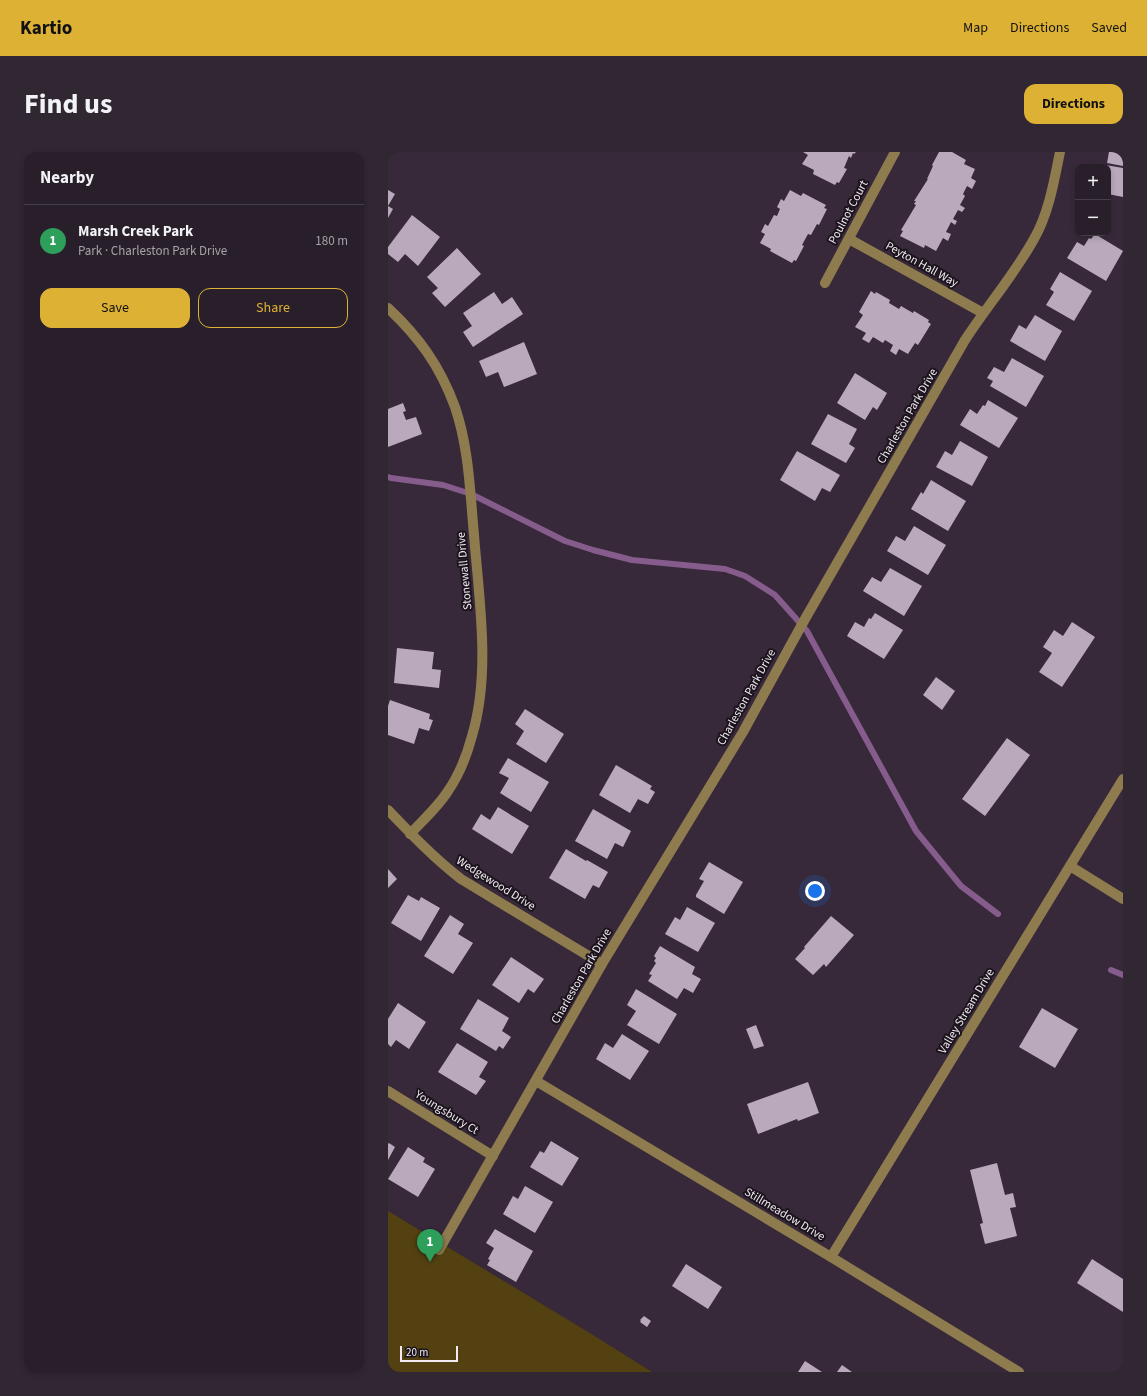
<!DOCTYPE html>
<html lang="en">
<head>
<meta charset="utf-8">
<style>
	:root { --surface:#291f2b; --page:#312733; --text:#f1f3f6; --muted:#a5a2a9; --line:#453d47; --accent:#ddb133 }
	body { margin:0; font-family:"Source Sans 3",sans-serif; background:var(--page); color:var(--text) }
	.controls { position:absolute; right:12px; top:12px; display:grid; overflow:hidden; border-radius:8px; box-shadow:0 2px 6px #0003 }
	.controls button { width:36px; height:36px; display:grid; place-items:center; padding:0; border:0; border-bottom:1px solid var(--line); background:var(--surface); color:var(--text); font:20px sans-serif }
	.scale { position:absolute; left:12px; bottom:10px; width:58px; box-sizing:border-box; padding-left:4px; border:2px solid #f2e9f3; border-top:0; font-size:11px; line-height:14px; white-space:nowrap; color:#f2e9f3; -webkit-text-stroke:3px #1b141c; paint-order:stroke }
	.you { position:absolute; left:427px; top:739px; width:14px; height:14px; margin:-10px; border:3px solid #fff; border-radius:50%; background:#1a73e8; box-shadow:0 0 0 6px #1a73e833 }
	.badge { display:grid; place-items:center; width:26px; height:26px; border-radius:50%; background:var(--accent); color:#fff; font-size:13px; font-weight:700 }
	.pin { position:absolute; translate:-50% -33px; filter:drop-shadow(0 1px 2px #0008) }
	.pin::after { content:''; position:absolute; top:21px; width:14px; height:12px; background:inherit; clip-path:polygon(0 0,100% 0,50% 100%) }
	.list { margin:0; padding:0; list-style:none }
	h2 { display:flex; justify-content:space-between; align-items:center; height:52px; margin:0; padding:0 16px; font-size:17px }
	h2 small { font-size:13px; font-weight:400; color:var(--muted) }
	.list li { display:grid; grid-template-columns:26px 1fr auto; gap:12px; align-items:center; box-sizing:border-box; height:72px; padding:0 16px; border-top:1px solid var(--line) }
	.list b { display:block; font-size:15px; white-space:nowrap }
	.list p { margin:0; font-size:13px; white-space:nowrap; color:var(--muted) }
	.list em { font-size:13px; font-style:normal; color:var(--muted) }
	.actions { display:flex; gap:8px; padding:12px 16px }
	.actions a { flex:1; padding:9px 0; border:1px solid var(--accent); border-radius:12px; text-align:center; font-size:14px; color:var(--accent) }
	.actions .main { background:var(--accent); color:#111 }
	.map { position:relative; flex:none; width:735px; height:1220px; overflow:hidden; border-radius:12px }
	header { display:flex; align-items:center; gap:24px; box-sizing:border-box; height:56px; padding:0 20px; background:var(--accent); color:#111 }
	header strong { font-size:19px }
	nav { display:flex; gap:22px; margin-inline-start:auto; font-size:14px }
	.intro { display:flex; align-items:center; justify-content:space-between; box-sizing:border-box; height:96px; padding:0 24px }
	h1 { margin:0; font-size:28px }
	.button { padding:10px 18px; border-radius:12px; background:var(--accent); color:#111; font-size:14px; font-weight:700 }
	main { display:flex; gap:24px; padding:0 24px }
	aside { flex:1; background:var(--surface); border-radius:12px; box-shadow:0 2px 6px #0003 }
	.map>svg:first-child { display:block }
	.green { fill:#534111 }
	.lines { fill:none; stroke-linecap:round; stroke-linejoin:round }
	.stream { stroke:#855c8c; stroke-width:6 }
	.building { fill:#baa9bd }
	.minor { stroke:#8e7b4e; stroke-width:10 }
	.labels { text-anchor:middle; stroke-width:4; stroke-linejoin:round; paint-order:stroke }
	.street-label { font-size:12px; fill:#f2e9f3; stroke:#1b141c }
</style>
</head>
<body>
<header>
<strong>Kartio</strong>
<nav><a>Map</a><a>Directions</a><a>Saved</a></nav>
</header>
<div class="intro"><h1>Find us</h1><a class="button">Directions</a></div>
<main>
<aside>
<h2>Nearby<small></small></h2>
<ul class="list">
<li><span class="badge" style="background:#2e9e5b">1</span><div><b>Marsh Creek Park</b><p>Park · Charleston Park Drive</p></div><em>180 m</em></li>
</ul>
<div class="actions"><a class="main">Save</a><a>Share</a></div>
</aside>
<div class="map">
<svg width="735" height="1220" viewBox="0 0 735 1220">
	<rect width="100%" height="100%" fill="#372939"/>
	<polygon class="green" points="0,1059 205,1183 264,1220 0,1220"/>
	<g class="lines">
		<g class="stream">
			<polyline points="0,325 3,326 55,333 83,342 177,389 205,398 244,408 337,417 357,424 387,443 419,479 528,679 573,734 610,762"/>
			<polyline points="723,818 735,823"/>
		</g>
	</g>
	<g class="building">
		<polygon points="415,0 468,0 466,2 465,1 463,6 461,4 456,16 459,17 451,31 449,30 447,33 425,22 426,18 414,12 420,3"/>
		<polygon points="551,0 564,0 578,8 576,12 587,17 583,26 588,29 584,37 579,34 575,42 577,44 572,53 577,56 574,60 570,58 565,67 569,69 567,73 563,70 558,80 563,82 560,89 555,86 548,99 537,93 536,96 512,84 515,79 513,78 528,53 526,52 528,49 526,49 540,27 539,27 545,14 544,13"/>
		<polygon points="721,0 735,0 735,14 719,11"/>
		<polygon points="712,12 735,16 735,45 720,42 720,15 711,15"/>
		<polygon points="0,38 7,42 0,54 5,57 0,66"/>
		<polygon points="402,38 413,44 415,41 438,53 436,56 439,57 431,73 429,72 423,83 420,82 414,93 416,94 408,109 406,108 404,111 382,99 383,97 372,91 377,82 373,80 377,72 380,74 386,63 389,64 392,57 389,55 393,47 396,49"/>
		<polygon points="24,63 52,85 30,114 17,102 10,110 0,102 0,95"/>
		<polygon points="707,82 735,99 718,129 679,106 689,90 696,94 701,86 703,87"/>
		<polygon points="69,96 93,122 57,155 44,141 50,136 39,125"/>
		<polygon points="672,120 704,139 686,169 658,153 666,140 662,137"/>
		<polygon points="483,139 487,142 488,140 502,148 501,151 511,157 513,154 525,161 526,159 541,168 540,170 543,172 530,193 527,191 520,202 511,197 508,203 502,199 505,193 497,188 495,191 485,185 481,191 474,187 478,181 467,175 475,163 471,160"/>
		<polygon points="106,140 114,152 124,145 135,162 85,195 75,180 84,174 75,161"/>
		<polygon points="647,163 674,179 657,209 622,189 631,173 638,177"/>
		<polygon points="136,190 149,222 116,235 110,220 98,225 91,209"/>
		<polygon points="624,206 656,224 638,255 602,234 605,229 599,226 606,215 616,220"/>
		<polygon points="467,221 499,241 489,258 485,255 477,268 449,251"/>
		<polygon points="600,248 630,266 611,296 572,273 582,257 589,262 595,253 597,254"/>
		<polygon points="15,251 18,259 15,260 18,268 28,265 34,282 0,295 0,257"/>
		<polygon points="440,262 469,277 461,292 467,296 458,311 423,292"/>
		<polygon points="572,289 600,305 584,334 548,315 557,299 564,303"/>
		<polygon points="409,299 452,323 442,340 434,336 427,349 392,328"/>
		<polygon points="543,328 578,349 560,379 523,357 533,340 535,342"/>
		<polygon points="526,374 558,393 540,423 499,399 508,384 517,389"/>
		<polygon points="502,416 534,434 516,464 475,439 484,425 493,430"/>
		<polygon points="487,461 515,478 496,507 459,484 467,470 476,475 481,466 483,467"/>
		<polygon points="684,470 707,485 674,535 651,520 664,501 655,495 666,478 675,484"/>
		<polygon points="9,496 46,500 44,517 53,518 51,536 6,531"/>
		<polygon points="548,525 567,539 554,558 535,543"/>
		<polygon points="2,548 42,562 41,567 45,568 41,579 31,576 26,592 0,583 0,554"/>
		<polygon points="137,557 176,582 158,611 128,592 136,579 127,572"/>
		<polygon points="619,586 642,603 597,664 574,647"/>
		<polygon points="120,606 161,630 143,660 112,641 121,626 111,621"/>
		<polygon points="228,613 264,634 262,637 267,640 260,652 250,647 242,661 211,643"/>
		<polygon points="110,655 141,674 124,702 84,677 93,662 102,668"/>
		<polygon points="205,657 243,679 235,695 227,691 219,707 187,689"/>
		<polygon points="178,697 198,709 199,708 220,720 211,736 205,733 197,747 161,726"/>
		<polygon points="321,710 355,730 336,762 308,745 308,743 316,729 311,727"/>
		<polygon points="0,717 9,727 0,736"/>
		<polygon points="20,743 31,749 33,745 52,756 33,789 3,771"/>
		<polygon points="299,755 327,771 310,800 277,782 287,765 292,768"/>
		<polygon points="62,763 76,772 70,782 85,791 65,822 36,804"/>
		<polygon points="443,764 466,783 438,815 436,812 425,823 407,807 417,796 416,795"/>
		<polygon points="272,794 307,815 304,822 313,827 305,841 296,836 289,847 260,829 264,823 261,822 268,811 266,809 268,806 266,804"/>
		<polygon points="123,805 156,827 146,841 140,837 131,851 104,833"/>
		<polygon points="248,837 289,862 271,892 239,873 248,859 239,853"/>
		<polygon points="90,847 121,866 114,879 123,885 115,897 111,894 108,899 72,877"/>
		<polygon points="10,851 38,870 21,897 8,888 3,895 0,892 0,867"/>
		<polygon points="654,856 690,877 667,916 631,895"/>
		<polygon points="368,873 376,894 366,897 358,877"/>
		<polygon points="234,882 261,899 242,928 208,907 217,891 225,896"/>
		<polygon points="69,891 100,910 91,925 98,929 88,943 50,920"/>
		<polygon points="420,930 431,961 410,969 409,967 370,982 359,952"/>
		<polygon points="163,989 191,1006 174,1034 142,1015 152,999 156,1001"/>
		<polygon points="1,991 7,995 0,1008 0,992"/>
		<polygon points="20,995 37,1006 35,1010 47,1017 30,1045 0,1027"/>
		<polygon points="609,1011 617,1043 625,1041 628,1055 622,1056 629,1084 597,1092 592,1072 595,1071 582,1018"/>
		<polygon points="137,1034 165,1050 147,1081 115,1062 125,1044 130,1047"/>
		<polygon points="107,1077 145,1099 128,1130 99,1113 102,1108 100,1107 106,1096 98,1091"/>
		<polygon points="704,1107 735,1127 735,1160 689,1131"/>
		<polygon points="298,1112 334,1135 320,1157 284,1134"/>
		<polygon points="256,1164 263,1169 259,1175 252,1170 253,1169 252,1168"/>
		<polygon points="417,1209 434,1220 410,1220"/>
		<polygon points="454,1213 464,1220 449,1220"/>
	</g>
	<g class="lines">
		<g class="minor">
			<polyline points="461,87 595,161"/>
			<polyline points="437,131 507,0"/>
			<path d="M0,156C31,185 52,214 67,255C81,296 82,340 86,383C91,447 103,521 84,584C79,603 71,623 60,639C50,655 35,668 22,682"/>
			<path d="M0,658C23,682 46,706 73,727L214,812"/>
			<polyline points="682,714 735,747"/>
			<polyline points="148,929 443,1105 631,1220"/>
			<polyline points="0,939 105,1004"/>
			<path d="M51,1098L214,812L355,580L417,467L577,188C599,154 626,123 646,87C661,61 666,29 672,0"/>
			<polyline points="443,1105 735,627"/>
		</g>
	</g>
	<g class="labels">
		<g class="street-label">
			<text transform="translate(460 60) rotate(-62)" y="4">Poulnot Court</text>
			<text transform="translate(534 112) rotate(29)" y="4">Peyton Hall Way</text>
			<text transform="translate(519 264) rotate(-60)" y="4">Charleston Park Drive</text>
			<text transform="translate(76 419) rotate(-95)" y="4">Stonewall Drive</text>
			<text transform="translate(358 545) rotate(-61)" y="4">Charleston Park Drive</text>
			<text transform="translate(108 731) rotate(32)" y="4">Wedgewood Drive</text>
			<text transform="translate(193 824) rotate(-60)" y="4">Charleston Park Drive</text>
			<text transform="translate(578 859) rotate(-59)" y="4">Valley Stream Drive</text>
			<text transform="translate(59 960) rotate(32)" y="4">Youngsbury Ct</text>
			<text transform="translate(397 1062) rotate(31)" y="4">Stillmeadow Drive</text>
		</g>
	</g>
</svg>
<div class="controls">
<button>+</button>
<button>−</button>
</div>
<div class="scale">20 m</div>
<div class="you"></div>
<div class="pin badge" style="left:42px;top:1110px;background:#2e9e5b">1</div>
</div>
</main>
</body>
</html>
